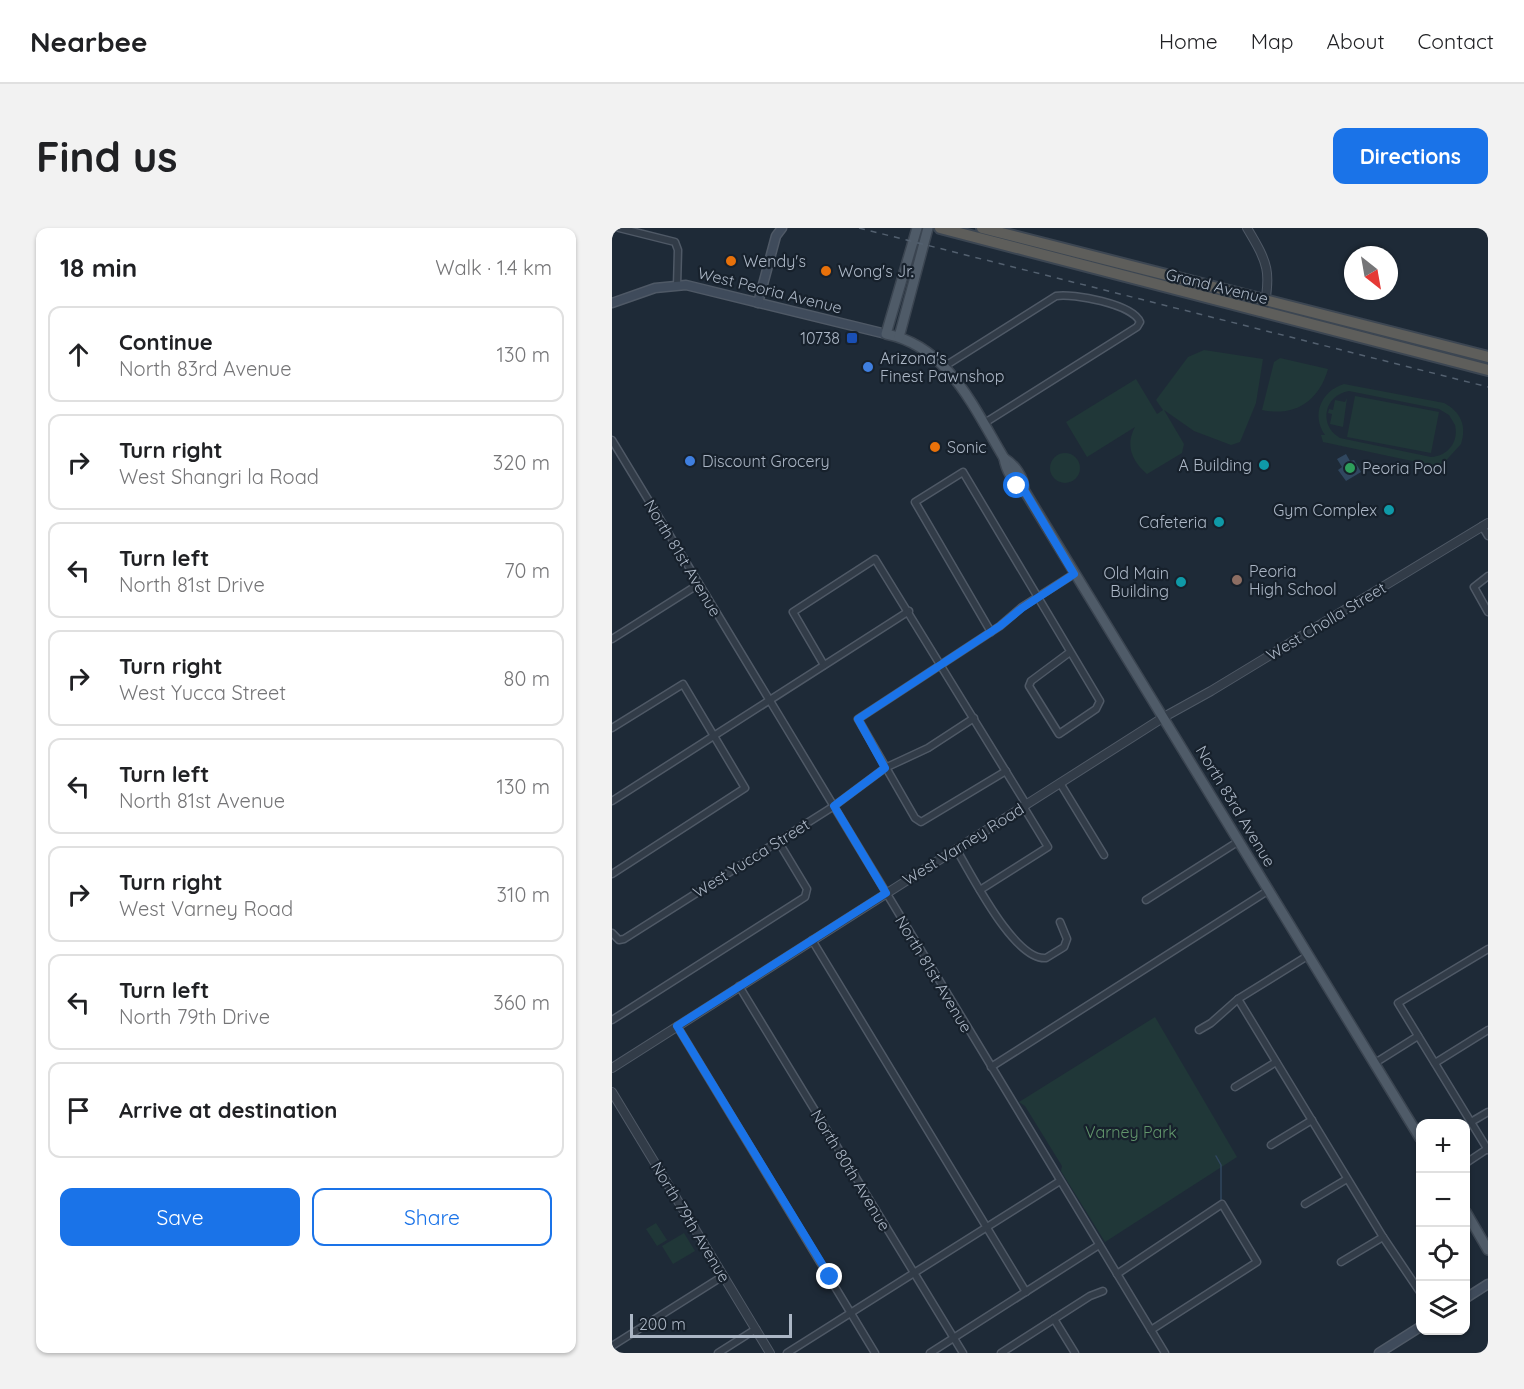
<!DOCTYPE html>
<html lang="en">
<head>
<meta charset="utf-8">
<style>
	:root { --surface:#fff; --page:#f2f2f2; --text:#202124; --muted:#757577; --line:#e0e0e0; --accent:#1a73e8 }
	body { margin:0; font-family:Quicksand,sans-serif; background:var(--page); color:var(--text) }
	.controls { position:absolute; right:18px; bottom:18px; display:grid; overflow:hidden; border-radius:12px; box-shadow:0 2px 4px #0004 }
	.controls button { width:54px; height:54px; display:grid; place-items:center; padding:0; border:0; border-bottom:2px solid var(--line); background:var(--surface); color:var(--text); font:30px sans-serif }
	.compass { position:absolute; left:732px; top:18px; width:54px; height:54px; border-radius:50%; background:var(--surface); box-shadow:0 2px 4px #0004; rotate:149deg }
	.scale { position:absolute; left:18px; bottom:15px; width:162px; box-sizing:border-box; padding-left:6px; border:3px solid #abb6c5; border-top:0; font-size:16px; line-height:21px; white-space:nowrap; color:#abb6c5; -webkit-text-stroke:4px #17212c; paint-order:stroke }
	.stop { position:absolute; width:18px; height:18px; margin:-14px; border:4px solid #1a73e8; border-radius:50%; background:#fff }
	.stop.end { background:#1a73e8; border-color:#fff; box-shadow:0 2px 6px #0008 }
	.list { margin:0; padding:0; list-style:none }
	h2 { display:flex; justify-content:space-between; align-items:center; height:78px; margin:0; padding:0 24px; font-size:26px }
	h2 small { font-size:20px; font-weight:400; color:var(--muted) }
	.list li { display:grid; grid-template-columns:39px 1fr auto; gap:18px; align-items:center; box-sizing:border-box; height:96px; margin:0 12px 12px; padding:0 12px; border:2px solid var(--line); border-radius:12px }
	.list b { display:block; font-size:22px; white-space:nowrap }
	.list p { margin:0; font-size:20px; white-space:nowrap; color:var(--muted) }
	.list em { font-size:20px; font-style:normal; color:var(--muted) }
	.actions { display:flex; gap:12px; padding:18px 24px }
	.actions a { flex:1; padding:14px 0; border:2px solid var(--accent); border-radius:12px; text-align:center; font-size:21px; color:var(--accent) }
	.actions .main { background:var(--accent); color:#fff }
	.icon { flex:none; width:33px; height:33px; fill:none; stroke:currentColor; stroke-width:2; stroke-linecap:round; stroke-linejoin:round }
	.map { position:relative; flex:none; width:876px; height:1125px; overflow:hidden; border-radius:12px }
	header { display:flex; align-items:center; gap:36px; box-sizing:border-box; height:84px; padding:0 30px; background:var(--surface); border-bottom:2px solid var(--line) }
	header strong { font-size:28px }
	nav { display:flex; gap:33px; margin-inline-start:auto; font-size:21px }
	.intro { display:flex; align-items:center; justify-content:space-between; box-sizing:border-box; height:144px; padding:0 36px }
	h1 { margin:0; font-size:42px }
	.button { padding:15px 27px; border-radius:12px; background:var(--accent); color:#fff; font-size:21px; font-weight:700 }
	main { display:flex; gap:36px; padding:0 36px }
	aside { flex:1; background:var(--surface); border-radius:12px; box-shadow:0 2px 4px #0004 }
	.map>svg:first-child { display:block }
	.green { fill:#203738; fill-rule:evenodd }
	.water { fill:#30475f }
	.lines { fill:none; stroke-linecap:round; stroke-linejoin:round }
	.stream { stroke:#30475f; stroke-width:1.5 }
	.minor-casing { stroke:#4f5966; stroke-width:9 }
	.tertiary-casing { stroke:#4f5966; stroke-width:10 }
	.secondary-casing { stroke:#4f5966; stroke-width:11 }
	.primary-casing { stroke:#3b4551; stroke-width:12 }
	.trunk-casing { stroke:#3c4652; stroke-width:14 }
	.minor { stroke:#323c48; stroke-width:6 }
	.tertiary { stroke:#323c48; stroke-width:8 }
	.secondary { stroke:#3f4b5b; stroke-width:8 }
	.primary { stroke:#4f5b68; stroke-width:9 }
	.trunk { stroke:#5e5e5b; stroke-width:10 }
	.rail { stroke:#53606f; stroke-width:1.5; stroke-dasharray:6 6; stroke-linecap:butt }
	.route { stroke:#1a73e8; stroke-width:8 }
	.food-dot { fill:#e8710a; stroke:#17212c; stroke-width:2 }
	.transit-dot { fill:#1a4fb4; stroke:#17212c; stroke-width:2 }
	.shop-dot { fill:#3f7fe0; stroke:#17212c; stroke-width:2 }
	.culture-dot { fill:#0f9aa8; stroke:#17212c; stroke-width:2 }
	.leisure-dot { fill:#2e9e5b; stroke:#17212c; stroke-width:2 }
	.education-dot { fill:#8d6e63; stroke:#17212c; stroke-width:2 }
	.labels { text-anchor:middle; stroke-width:4.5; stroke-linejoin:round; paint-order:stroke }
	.poi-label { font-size:16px; fill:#abb6c5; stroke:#17212c; text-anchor:start }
	.street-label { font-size:16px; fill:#abb6c5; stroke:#17212c }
	.park-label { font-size:16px; fill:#62966c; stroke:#17212c }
</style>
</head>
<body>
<header>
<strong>Nearbee</strong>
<nav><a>Home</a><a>Map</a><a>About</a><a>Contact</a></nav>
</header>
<div class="intro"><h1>Find us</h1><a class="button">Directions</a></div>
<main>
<aside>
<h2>18 min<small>Walk · 1.4 km</small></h2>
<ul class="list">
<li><svg class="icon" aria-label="ahead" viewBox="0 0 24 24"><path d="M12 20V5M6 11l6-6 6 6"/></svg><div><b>Continue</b><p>North 83rd Avenue</p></div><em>130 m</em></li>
<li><svg class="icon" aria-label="right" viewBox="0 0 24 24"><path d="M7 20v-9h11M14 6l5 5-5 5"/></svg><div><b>Turn right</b><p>West Shangri la Road</p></div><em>320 m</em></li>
<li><svg class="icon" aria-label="left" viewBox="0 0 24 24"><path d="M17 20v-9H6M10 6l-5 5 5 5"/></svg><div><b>Turn left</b><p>North 81st Drive</p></div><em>70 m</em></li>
<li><svg class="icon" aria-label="right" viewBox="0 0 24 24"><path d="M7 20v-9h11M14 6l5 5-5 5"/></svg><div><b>Turn right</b><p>West Yucca Street</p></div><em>80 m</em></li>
<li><svg class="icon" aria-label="left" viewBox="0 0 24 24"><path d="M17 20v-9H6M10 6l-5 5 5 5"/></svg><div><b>Turn left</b><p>North 81st Avenue</p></div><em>130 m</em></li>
<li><svg class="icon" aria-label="right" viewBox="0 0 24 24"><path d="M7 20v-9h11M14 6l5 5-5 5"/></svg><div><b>Turn right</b><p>West Varney Road</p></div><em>310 m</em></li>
<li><svg class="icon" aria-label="left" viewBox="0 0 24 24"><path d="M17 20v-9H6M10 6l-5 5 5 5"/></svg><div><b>Turn left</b><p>North 79th Drive</p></div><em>360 m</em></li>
<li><svg class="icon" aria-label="arrive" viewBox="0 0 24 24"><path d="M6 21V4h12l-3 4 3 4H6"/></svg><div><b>Arrive at destination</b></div></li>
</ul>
<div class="actions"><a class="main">Save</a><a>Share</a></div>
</aside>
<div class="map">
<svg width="876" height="1125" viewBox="0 0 876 1125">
	<rect width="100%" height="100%" fill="#1e2a37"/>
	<g class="green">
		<path d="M592,122L651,131L644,175L628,214L619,217L582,203L552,182L572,216L570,225L535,246C520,233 513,217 523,199L475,229L454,194L524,151L545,186L551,182L544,172L576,129Z"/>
		<path d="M668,130L716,141C707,173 683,189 650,182L662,134Z"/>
		<path d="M732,156L832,175C849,184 855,198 849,216L828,239L711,214L709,207H713C699,187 709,163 732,156ZM737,163L827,181L837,187L843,197C847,214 836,228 819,229L728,210C706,197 712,167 737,163Z"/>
		<polygon points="743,168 827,184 819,225 735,209"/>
		<polygon points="735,170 731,199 718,196 720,186 716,185 717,181 721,182 723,172 733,174"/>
		<circle cx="453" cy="240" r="15"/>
		<polygon points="543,789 625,929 493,1014 449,943 450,938 413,878 407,874"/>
		<polygon points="44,995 55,1012 45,1018 34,1001"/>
		<polygon points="72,1005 83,1023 61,1036 50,1018"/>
	</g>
	<polygon class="water" points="734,226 738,233 742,232 749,244 734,253 726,242 730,239 725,231"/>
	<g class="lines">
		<polyline class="stream" points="604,928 609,937 609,973"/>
		<g class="minor-casing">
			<g id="minor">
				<polyline points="7,0 63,14 66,22 65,58"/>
				<path d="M333,138L444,68C461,65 521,76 528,94L525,99L371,196"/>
				<polyline points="0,212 553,1125"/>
				<polyline points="870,298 876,308"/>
				<polyline points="876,348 862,359 876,384"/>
				<polyline points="379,404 303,274 351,244 488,473 484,481 447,506 417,458 419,453 458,424"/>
				<polyline points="0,411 87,356"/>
				<polyline points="212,437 181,384 263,331 414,576"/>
				<polyline points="0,500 71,456 133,560 0,646"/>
				<polyline points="394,543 309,594 303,590 246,491 388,398 410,379 462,346"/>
				<polyline points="448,555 492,627"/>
				<polyline points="0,573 297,383"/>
				<path d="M344,621C359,645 402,733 434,730L452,719L455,711L448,694"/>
				<polyline points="368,662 436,619 411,578"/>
				<polyline points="534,672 627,613"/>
				<polyline points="0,705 7,712 12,711 222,578 273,540 316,520 362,490"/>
				<polyline points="200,712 414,1064"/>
				<polyline points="876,721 786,775 876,922"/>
				<polyline points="127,758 351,1125"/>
				<polyline points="626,771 771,1009 808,1064"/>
				<polyline points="0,792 193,669 195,661 166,613"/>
				<polyline points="65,798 263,1125"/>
				<polyline points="587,802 599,795 626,771 697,727"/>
				<polyline points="763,835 806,808"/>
				<polyline points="823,835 876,802"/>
				<polyline points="379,839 657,662"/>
				<polyline points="623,859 664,834"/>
				<polyline points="859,894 876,884"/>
				<polyline points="659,917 700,892"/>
				<polyline points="854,935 875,921"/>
				<polyline points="693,976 735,951"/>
				<polyline points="729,1034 771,1009"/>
				<polyline points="505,1046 610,976 645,1034 539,1102"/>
				<polyline points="442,1091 463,1125"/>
				<polyline points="0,1118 111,1048"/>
				<polyline points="106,1125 144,1101"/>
				<polyline points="175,1125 448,953"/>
				<polyline points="318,1125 487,1017"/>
				<polyline points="389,1125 478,1068 491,1063"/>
			</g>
		</g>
		<g class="tertiary-casing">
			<g id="tertiary">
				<path d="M635,0C656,35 660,44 651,85"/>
				<polyline points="0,840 552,489 599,463 876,295"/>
				<polyline points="0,864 158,1125"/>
			</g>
		</g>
		<g class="secondary-casing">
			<g id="secondary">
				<polyline points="0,75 43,60 74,57 274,106"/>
				<polyline points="146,75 164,8 170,0"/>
				<polyline points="854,1070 876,1056"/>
				<polyline points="767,1125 808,1099"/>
			</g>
		</g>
		<g class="primary-casing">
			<g id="primary">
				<path d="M305,0L274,106C336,118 362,180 392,230C403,237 412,249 412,262"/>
				<polyline points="287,109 316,0"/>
				<path d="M392,230C394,242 401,255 412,262L808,910"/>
				<polyline points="854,984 876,1022"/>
			</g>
		</g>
		<g class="trunk-casing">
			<g id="trunk">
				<polyline points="328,0 876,142"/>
				<polyline points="370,0 876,129"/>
			</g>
		</g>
		<use href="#minor" class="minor"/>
		<use href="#tertiary" class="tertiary"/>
		<use href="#secondary" class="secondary"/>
		<use href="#primary" class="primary"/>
		<use href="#trunk" class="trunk"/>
		<polyline class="rail" points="247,0 876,159"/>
	</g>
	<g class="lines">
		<polyline class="route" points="218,1049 65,798 274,665 222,578 273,540 246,491 388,398 410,380 462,346 412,262 405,258"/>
	</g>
	<g class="food-dot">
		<circle cx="119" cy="33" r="6"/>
		<circle cx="214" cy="43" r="6"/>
		<circle cx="323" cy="219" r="6"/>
	</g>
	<rect class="transit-dot" x="234" y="104" width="12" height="12" rx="3"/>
	<g class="shop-dot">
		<circle cx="256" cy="139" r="6"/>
		<circle cx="78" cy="233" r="6"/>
	</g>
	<g class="culture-dot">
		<circle cx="652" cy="237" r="6"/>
		<circle cx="777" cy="282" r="6"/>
		<circle cx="607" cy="294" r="6"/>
		<circle cx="569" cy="354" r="6"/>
	</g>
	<circle class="leisure-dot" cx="738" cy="240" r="6"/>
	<circle class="education-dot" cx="625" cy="352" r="6"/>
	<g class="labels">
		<g class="poi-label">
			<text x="131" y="39">Wendy's</text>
			<text x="226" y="49">Wong's Jr.</text>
			<text x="228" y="116" text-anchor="end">10738</text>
			<text x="268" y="136">Arizona's<tspan x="268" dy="18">Finest Pawnshop</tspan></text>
			<text x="335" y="225">Sonic</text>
			<text x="90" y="239">Discount Grocery</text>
			<text x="640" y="243" text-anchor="end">A Building</text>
			<text x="750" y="246">Peoria Pool</text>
			<text x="765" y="288" text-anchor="end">Gym Complex</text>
			<text x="595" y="300" text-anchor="end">Cafeteria</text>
			<text x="637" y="349">Peoria<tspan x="637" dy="18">High School</tspan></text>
			<text x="557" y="351" text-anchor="end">Old Main<tspan x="557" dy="18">Building</tspan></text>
		</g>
		<g class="street-label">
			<text transform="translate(605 58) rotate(14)" y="6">Grand Avenue</text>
			<text transform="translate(158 62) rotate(14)" y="6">West Peoria Avenue</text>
			<text transform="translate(71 330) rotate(59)" y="6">North 81st Avenue</text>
			<text transform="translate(714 393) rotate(-31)" y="6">West Cholla Street</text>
			<text transform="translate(624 578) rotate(59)" y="6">North 83rd Avenue</text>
			<text transform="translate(351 616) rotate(-32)" y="6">West Varney Road</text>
			<text transform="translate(139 630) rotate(-32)" y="6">West Yucca Street</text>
			<text transform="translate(322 746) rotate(59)" y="6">North 81st Avenue</text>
			<text transform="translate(239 942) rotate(59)" y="6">North 80th Avenue</text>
			<text transform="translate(79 994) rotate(59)" y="6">North 79th Avenue</text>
		</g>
		<g class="park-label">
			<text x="519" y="910">Varney Park</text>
		</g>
	</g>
</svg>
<div class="controls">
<button>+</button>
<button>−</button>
<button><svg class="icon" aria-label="locate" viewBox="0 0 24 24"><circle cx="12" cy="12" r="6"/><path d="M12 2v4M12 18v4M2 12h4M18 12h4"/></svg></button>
<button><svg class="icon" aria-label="layers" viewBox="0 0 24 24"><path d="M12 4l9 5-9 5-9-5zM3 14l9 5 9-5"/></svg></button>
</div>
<svg class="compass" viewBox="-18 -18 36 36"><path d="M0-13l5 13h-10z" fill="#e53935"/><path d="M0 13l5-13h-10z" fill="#757577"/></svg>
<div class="scale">200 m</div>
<div class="stop" style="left:405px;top:258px"></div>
<div class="stop end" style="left:218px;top:1049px"></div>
</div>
</main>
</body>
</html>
